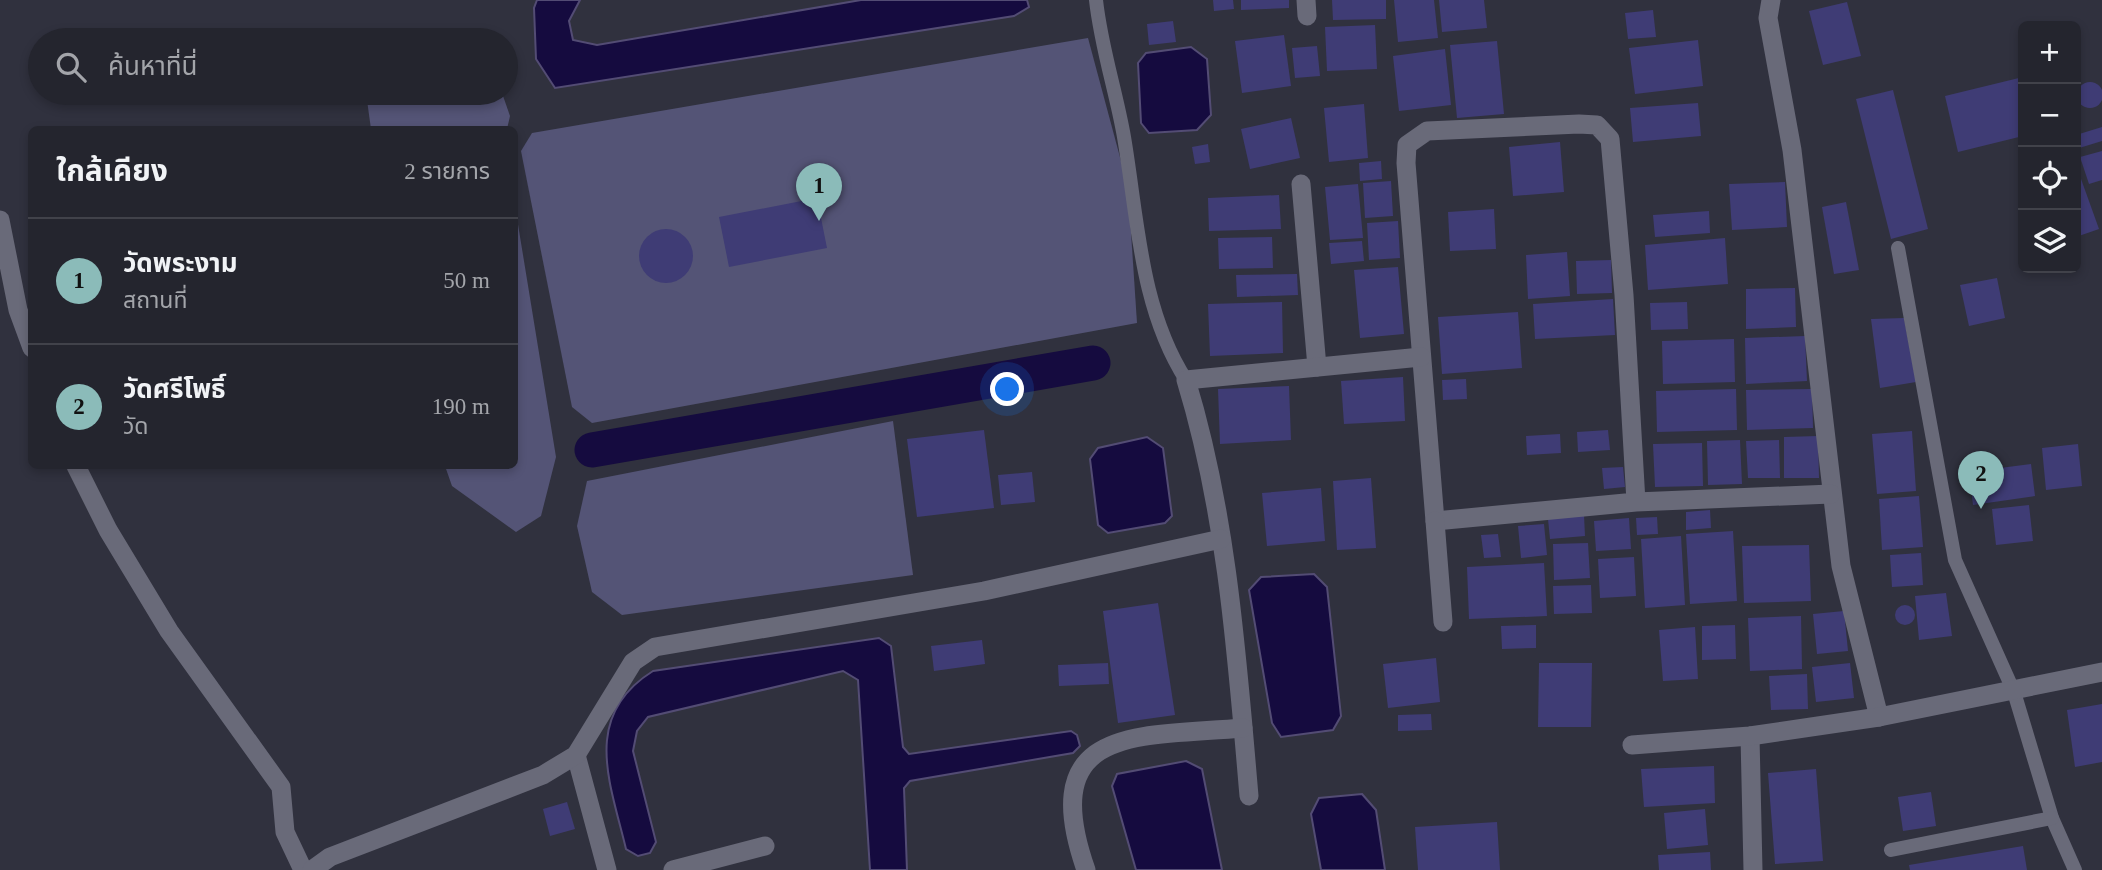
<!DOCTYPE html>
<html lang="th">
<head>
<meta charset="utf-8">
<style>
	:root { --surface:#24252e; --page:#2c2d36; --text:#f1f3f6; --muted:#a3a5aa; --line:#41424a; --accent:#8bbbb9 }
	body { margin:0; font-family:"Times New Roman","Noto Sans Thai",serif; background:var(--page); color:var(--text) }
	.controls { position:absolute; right:21px; top:21px; display:grid; overflow:hidden; border-radius:10px; box-shadow:0 4px 10px #0003 }
	.controls button { width:63px; height:63px; display:grid; place-items:center; padding:0; border:0; border-bottom:2px solid var(--line); background:var(--surface); color:var(--text); font:35px sans-serif }
	.you { position:absolute; left:1008px; top:390px; width:24px; height:24px; margin:-18px; border:5px solid #fff; border-radius:50%; background:#1a73e8; box-shadow:0 0 0 10px #1a73e833 }
	.badge { display:grid; place-items:center; width:46px; height:46px; border-radius:50%; background:var(--accent); color:#111; font-size:23px; font-weight:700 }
	.pin { position:absolute; translate:-50% -58px; filter:drop-shadow(0 2px 4px #0008) }
	.pin::after { content:''; position:absolute; top:37px; width:24px; height:21px; background:inherit; clip-path:polygon(0 0,100% 0,50% 100%) }
	.list { margin:0; padding:0; list-style:none }
	h2 { display:flex; justify-content:space-between; align-items:center; height:91px; margin:0; padding:0 28px; font-size:30px }
	h2 small { font-size:23px; font-weight:400; color:var(--muted) }
	.list li { display:grid; grid-template-columns:46px 1fr auto; gap:21px; align-items:center; box-sizing:border-box; height:126px; padding:0 28px; border-top:2px solid var(--line) }
	.list b { display:block; font-size:26px; white-space:nowrap }
	.list p { margin:0; font-size:23px; white-space:nowrap; color:var(--muted) }
	.list em { font-size:23px; font-style:normal; color:var(--muted) }
	.icon { flex:none; width:38px; height:38px; fill:none; stroke:currentColor; stroke-width:2; stroke-linecap:round; stroke-linejoin:round }
	.map { position:relative; flex:none; width:2102px; height:870px; overflow:hidden }
	.search { position:absolute; background:var(--surface); box-shadow:0 4px 10px #0003; left:28px; top:28px; width:490px; height:77px; display:flex; align-items:center; gap:18px; box-sizing:border-box; padding:0 24px; border-radius:38px; color:var(--muted); font-size:26px }
	.panel { position:absolute; background:var(--surface); box-shadow:0 4px 10px #0003; left:28px; top:126px; width:490px; height:343px; border-radius:10px }
	.map>svg:first-child { display:block }
	.green { fill:#545476 }
	.water { fill:#150b3f; stroke:#534c74; stroke-width:2 }
	.lines { fill:none; stroke-linecap:round; stroke-linejoin:round }
	.canal { stroke:#150b3f; stroke-width:35 }
	.building { fill:#3f3c75 }
	.service { stroke:#696a79; stroke-width:14 }
	.minor { stroke:#696a79; stroke-width:19 }
</style>
</head>
<body>
<div class="map">
<svg width="2102" height="870" viewBox="0 0 2102 870">
	<rect width="100%" height="100%" fill="#30313e"/>
	<g class="green">
		<polygon points="1088,38 1128,187 1137,323 592,423 572,407 521,151 532,133"/>
		<polygon points="366,93 502,93 510,116 507,129 371,129"/>
		<polygon points="515,206 556,457 541,516 516,532 452,486 445,466 514,466"/>
		<polygon points="893,421 913,575 622,615 592,592 577,526 587,481"/>
	</g>
	<g class="water">
		<polygon points="537,0 580,0 569,21 573,40 597,45 861,0 1027,0 1029,7 1014,16 555,88 536,59 534,8"/>
		<polygon points="1191,47 1207,59 1211,115 1197,130 1149,133 1141,123 1138,63 1146,53"/>
		<polygon points="1147,437 1163,448 1172,516 1165,523 1108,533 1098,525 1090,459 1098,448"/>
		<polygon points="1314,574 1327,587 1341,716 1333,730 1281,737 1272,723 1249,590 1261,577"/>
		<path d="M879,638L891,646L903,747L909,754L1071,731L1077,735L1080,746L1073,753L910,781L904,788L907,870H870L858,680L843,671L648,717L637,731L633,751L656,842L650,853L638,856L626,849C610,782 581,716 653,671Z"/>
		<polygon points="1186,761 1202,769 1222,870 1136,870 1112,786 1117,774"/>
		<polygon points="1362,794 1376,810 1385,870 1321,870 1311,814 1319,798"/>
	</g>
	<g class="lines">
		<polyline class="canal" points="592,450 1093,363"/>
	</g>
	<g class="building">
		<polygon points="1213,0 1233,0 1234,9 1214,11"/>
		<polygon points="1241,0 1289,0 1289,8 1241,10"/>
		<polygon points="1332,0 1386,0 1386,19 1333,20"/>
		<polygon points="1394,0 1434,0 1438,38 1398,42"/>
		<polygon points="1439,0 1484,0 1487,28 1442,32"/>
		<polygon points="1847,2 1861,56 1823,65 1809,11"/>
		<polygon points="1653,10 1656,37 1628,39 1625,13"/>
		<polygon points="1173,21 1176,42 1149,45 1147,24"/>
		<polygon points="1375,25 1377,69 1327,71 1325,27"/>
		<polygon points="1284,35 1291,86 1242,93 1235,41"/>
		<polygon points="1698,40 1703,86 1635,94 1629,48"/>
		<polygon points="1497,41 1504,114 1457,118 1450,45"/>
		<polygon points="1317,46 1320,76 1295,78 1292,48"/>
		<polygon points="1445,49 1451,105 1399,111 1393,56"/>
		<polygon points="2023,77 2023,136 1958,152 1945,96"/>
		<circle cx="2090" cy="95" r="13"/>
		<polygon points="1893,90 1928,229 1891,239 1856,99"/>
		<polygon points="1698,103 1701,136 1633,142 1630,108"/>
		<polygon points="1364,104 1368,158 1329,162 1324,108"/>
		<polygon points="1291,118 1300,158 1250,169 1241,129"/>
		<polygon points="2102,127 2102,141 2076,149 2076,135"/>
		<polygon points="1560,142 1564,192 1513,196 1509,147"/>
		<polygon points="1208,144 1210,162 1195,164 1192,147"/>
		<polygon points="2102,151 2102,180 2089,184 2080,157"/>
		<polygon points="1381,161 1382,179 1360,181 1359,163"/>
		<polygon points="2076,165 2099,229 2076,237"/>
		<polygon points="1391,181 1393,216 1365,218 1363,183"/>
		<polygon points="1785,182 1787,227 1732,230 1729,184"/>
		<polygon points="1358,184 1363,238 1330,240 1325,187"/>
		<polygon points="1279,195 1281,229 1209,231 1208,198"/>
		<polygon points="817,198 827,248 729,267 719,217"/>
		<polygon points="1846,202 1859,270 1834,274 1822,207"/>
		<polygon points="1494,209 1496,249 1450,251 1448,212"/>
		<polygon points="1709,211 1710,233 1655,237 1653,215"/>
		<polygon points="1398,221 1400,258 1369,260 1367,223"/>
		<circle cx="666" cy="256" r="27"/>
		<polygon points="1272,237 1273,268 1219,269 1218,238"/>
		<polygon points="1725,238 1728,284 1648,290 1645,245"/>
		<polygon points="1362,241 1364,261 1331,264 1329,243"/>
		<polygon points="1567,252 1570,296 1528,299 1526,255"/>
		<polygon points="1611,260 1612,293 1577,294 1576,261"/>
		<polygon points="1398,267 1404,334 1360,338 1354,270"/>
		<polygon points="1297,274 1298,295 1237,297 1236,275"/>
		<polygon points="1997,278 2005,318 1969,326 1960,285"/>
		<polygon points="1795,288 1796,327 1746,329 1746,289"/>
		<polygon points="1613,299 1615,335 1535,339 1533,304"/>
		<polygon points="1282,302 1283,353 1210,356 1208,304"/>
		<polygon points="1687,302 1688,329 1651,330 1650,303"/>
		<polygon points="1518,312 1522,368 1442,374 1438,317"/>
		<polygon points="1904,318 1916,382 1880,388 1871,319"/>
		<polygon points="1805,336 1807,381 1746,384 1745,338"/>
		<polygon points="1734,339 1735,382 1663,384 1662,341"/>
		<polygon points="1403,377 1405,421 1344,424 1341,381"/>
		<polygon points="1466,379 1467,399 1443,400 1442,380"/>
		<polygon points="1289,386 1291,440 1220,444 1218,389"/>
		<polygon points="1736,389 1737,430 1657,432 1656,391"/>
		<polygon points="1812,389 1813,428 1747,430 1746,390"/>
		<polygon points="984,430 994,508 917,517 907,439"/>
		<polygon points="1608,430 1610,450 1578,452 1577,432"/>
		<polygon points="1912,431 1916,491 1877,494 1872,434"/>
		<polygon points="1560,434 1561,453 1527,455 1526,436"/>
		<polygon points="1818,436 1819,478 1784,478 1784,437"/>
		<polygon points="1740,440 1742,484 1708,485 1707,441"/>
		<polygon points="1779,440 1780,478 1748,478 1746,441"/>
		<polygon points="1702,443 1703,486 1655,487 1653,444"/>
		<polygon points="2078,444 2082,486 2046,490 2042,448"/>
		<polygon points="2031,464 2035,496 1973,505 1969,472"/>
		<polygon points="1623,467 1625,487 1604,489 1602,468"/>
		<polygon points="1032,472 1035,502 1001,505 998,475"/>
		<polygon points="1371,478 1376,548 1337,550 1333,481"/>
		<polygon points="1321,488 1325,541 1267,546 1262,493"/>
		<polygon points="1919,496 1923,547 1882,550 1879,499"/>
		<polygon points="2029,505 2033,541 1996,545 1992,509"/>
		<polygon points="1710,510 1711,528 1686,530 1686,512"/>
		<polygon points="1584,515 1585,536 1550,539 1548,519"/>
		<polygon points="1657,517 1658,534 1637,535 1636,518"/>
		<polygon points="1629,518 1631,549 1596,551 1594,521"/>
		<polygon points="1544,524 1547,555 1521,558 1518,526"/>
		<polygon points="1733,531 1737,601 1690,604 1686,534"/>
		<polygon points="1498,534 1501,557 1484,558 1481,535"/>
		<polygon points="1681,536 1685,605 1645,608 1641,539"/>
		<polygon points="1588,543 1590,578 1554,580 1553,544"/>
		<polygon points="1809,545 1811,601 1744,603 1742,546"/>
		<polygon points="1921,553 1923,585 1892,587 1890,555"/>
		<polygon points="1634,557 1636,596 1600,598 1598,559"/>
		<polygon points="1544,563 1547,616 1469,619 1467,567"/>
		<polygon points="1591,585 1592,613 1554,614 1553,586"/>
		<polygon points="1946,593 1952,636 1919,640 1915,596"/>
		<polygon points="1158,603 1175,715 1118,723 1103,611"/>
		<circle cx="1905" cy="615" r="10"/>
		<polygon points="1844,611 1848,651 1817,654 1813,614"/>
		<polygon points="1801,616 1802,669 1750,671 1748,618"/>
		<polygon points="1536,625 1536,648 1502,649 1501,626"/>
		<polygon points="1735,625 1736,659 1702,660 1702,626"/>
		<polygon points="1695,627 1698,679 1663,681 1659,630"/>
		<polygon points="982,640 985,664 934,671 931,646"/>
		<polygon points="1436,658 1440,702 1388,708 1383,664"/>
		<polygon points="1108,663 1109,684 1059,686 1058,665"/>
		<polygon points="1539,663 1592,663 1591,727 1538,727"/>
		<polygon points="1850,663 1854,698 1816,702 1812,667"/>
		<polygon points="1807,674 1808,709 1771,710 1769,676"/>
		<polygon points="2102,704 2102,762 2075,767 2067,710"/>
		<polygon points="1431,714 1432,730 1398,731 1398,715"/>
		<polygon points="1714,766 1715,803 1644,807 1641,769"/>
		<polygon points="1816,769 1823,861 1775,864 1768,773"/>
		<polygon points="1931,792 1936,826 1903,831 1898,797"/>
		<polygon points="567,802 575,829 550,836 543,809"/>
		<polygon points="1705,809 1708,845 1667,849 1664,813"/>
		<polygon points="1497,822 1500,870 1418,870 1415,827"/>
		<polygon points="2023,846 2027,870 1910,870 1909,865"/>
		<polygon points="1710,852 1711,870 1659,870 1658,855"/>
	</g>
	<g class="lines">
		<g class="service">
			<path d="M1096,0C1101,47 1116,91 1124,137C1138,220 1140,308 1186,380"/>
			<polyline points="1898,248 1955,560 2014,692 2052,818 2075,870"/>
			<polyline points="1891,850 2052,818"/>
		</g>
		<g class="minor">
			<polyline points="1306,0 1307,16"/>
			<polyline points="1771,0 1768,18 1792,150 1841,566 1879,717"/>
			<polyline points="1301,184 1317,367"/>
			<polyline points="0,220 18,310 32,348"/>
			<polyline points="76,466 108,530 169,631 281,787 285,832 303,870"/>
			<polyline points="1636,502 1624,295 1610,139 1597,125 1579,124 1427,131 1407,145 1406,163 1435,521 1636,502 1831,494"/>
			<polyline points="1435,521 1443,622"/>
			<polyline points="1750,736 1753,870"/>
			<polyline points="1632,745 1750,736 1879,717 2102,672"/>
			<polyline points="576,755 607,870"/>
			<path d="M1249,796C1237,657 1227,514 1186,380L1421,357"/>
			<polyline points="312,870 330,857 543,775 576,755 633,662 655,647 984,591 1221,539"/>
			<polyline points="673,870 765,846"/>
			<path d="M1086,870C1035,724 1138,737 1243,728"/>
		</g>
	</g>
</svg>
<div class="controls">
<button>+</button>
<button>−</button>
<button><svg class="icon" aria-label="locate" viewBox="0 0 24 24"><circle cx="12" cy="12" r="6"/><path d="M12 2v4M12 18v4M2 12h4M18 12h4"/></svg></button>
<button><svg class="icon" aria-label="layers" viewBox="0 0 24 24"><path d="M12 4l9 5-9 5-9-5zM3 14l9 5 9-5"/></svg></button>
</div>
<div class="you"></div>
<div class="pin badge" style="left:819px;top:221px">1</div>
<div class="pin badge" style="left:1981px;top:509px">2</div>
<div class="search"><svg class="icon" aria-label="search" viewBox="0 0 24 24"><circle cx="10" cy="10" r="6"/><path d="M15 15l6 6"/></svg>ค้นหาที่นี่</div>
<section class="panel">
<h2>ใกล้เคียง<small>2 รายการ</small></h2>
<ul class="list">
<li><span class="badge">1</span><div><b>วัดพระงาม</b><p>สถานที่</p></div><em>50 m</em></li>
<li><span class="badge">2</span><div><b>วัดศรีโพธิ์</b><p>วัด</p></div><em>190 m</em></li>
</ul>
</section>
</div>
</body>
</html>
